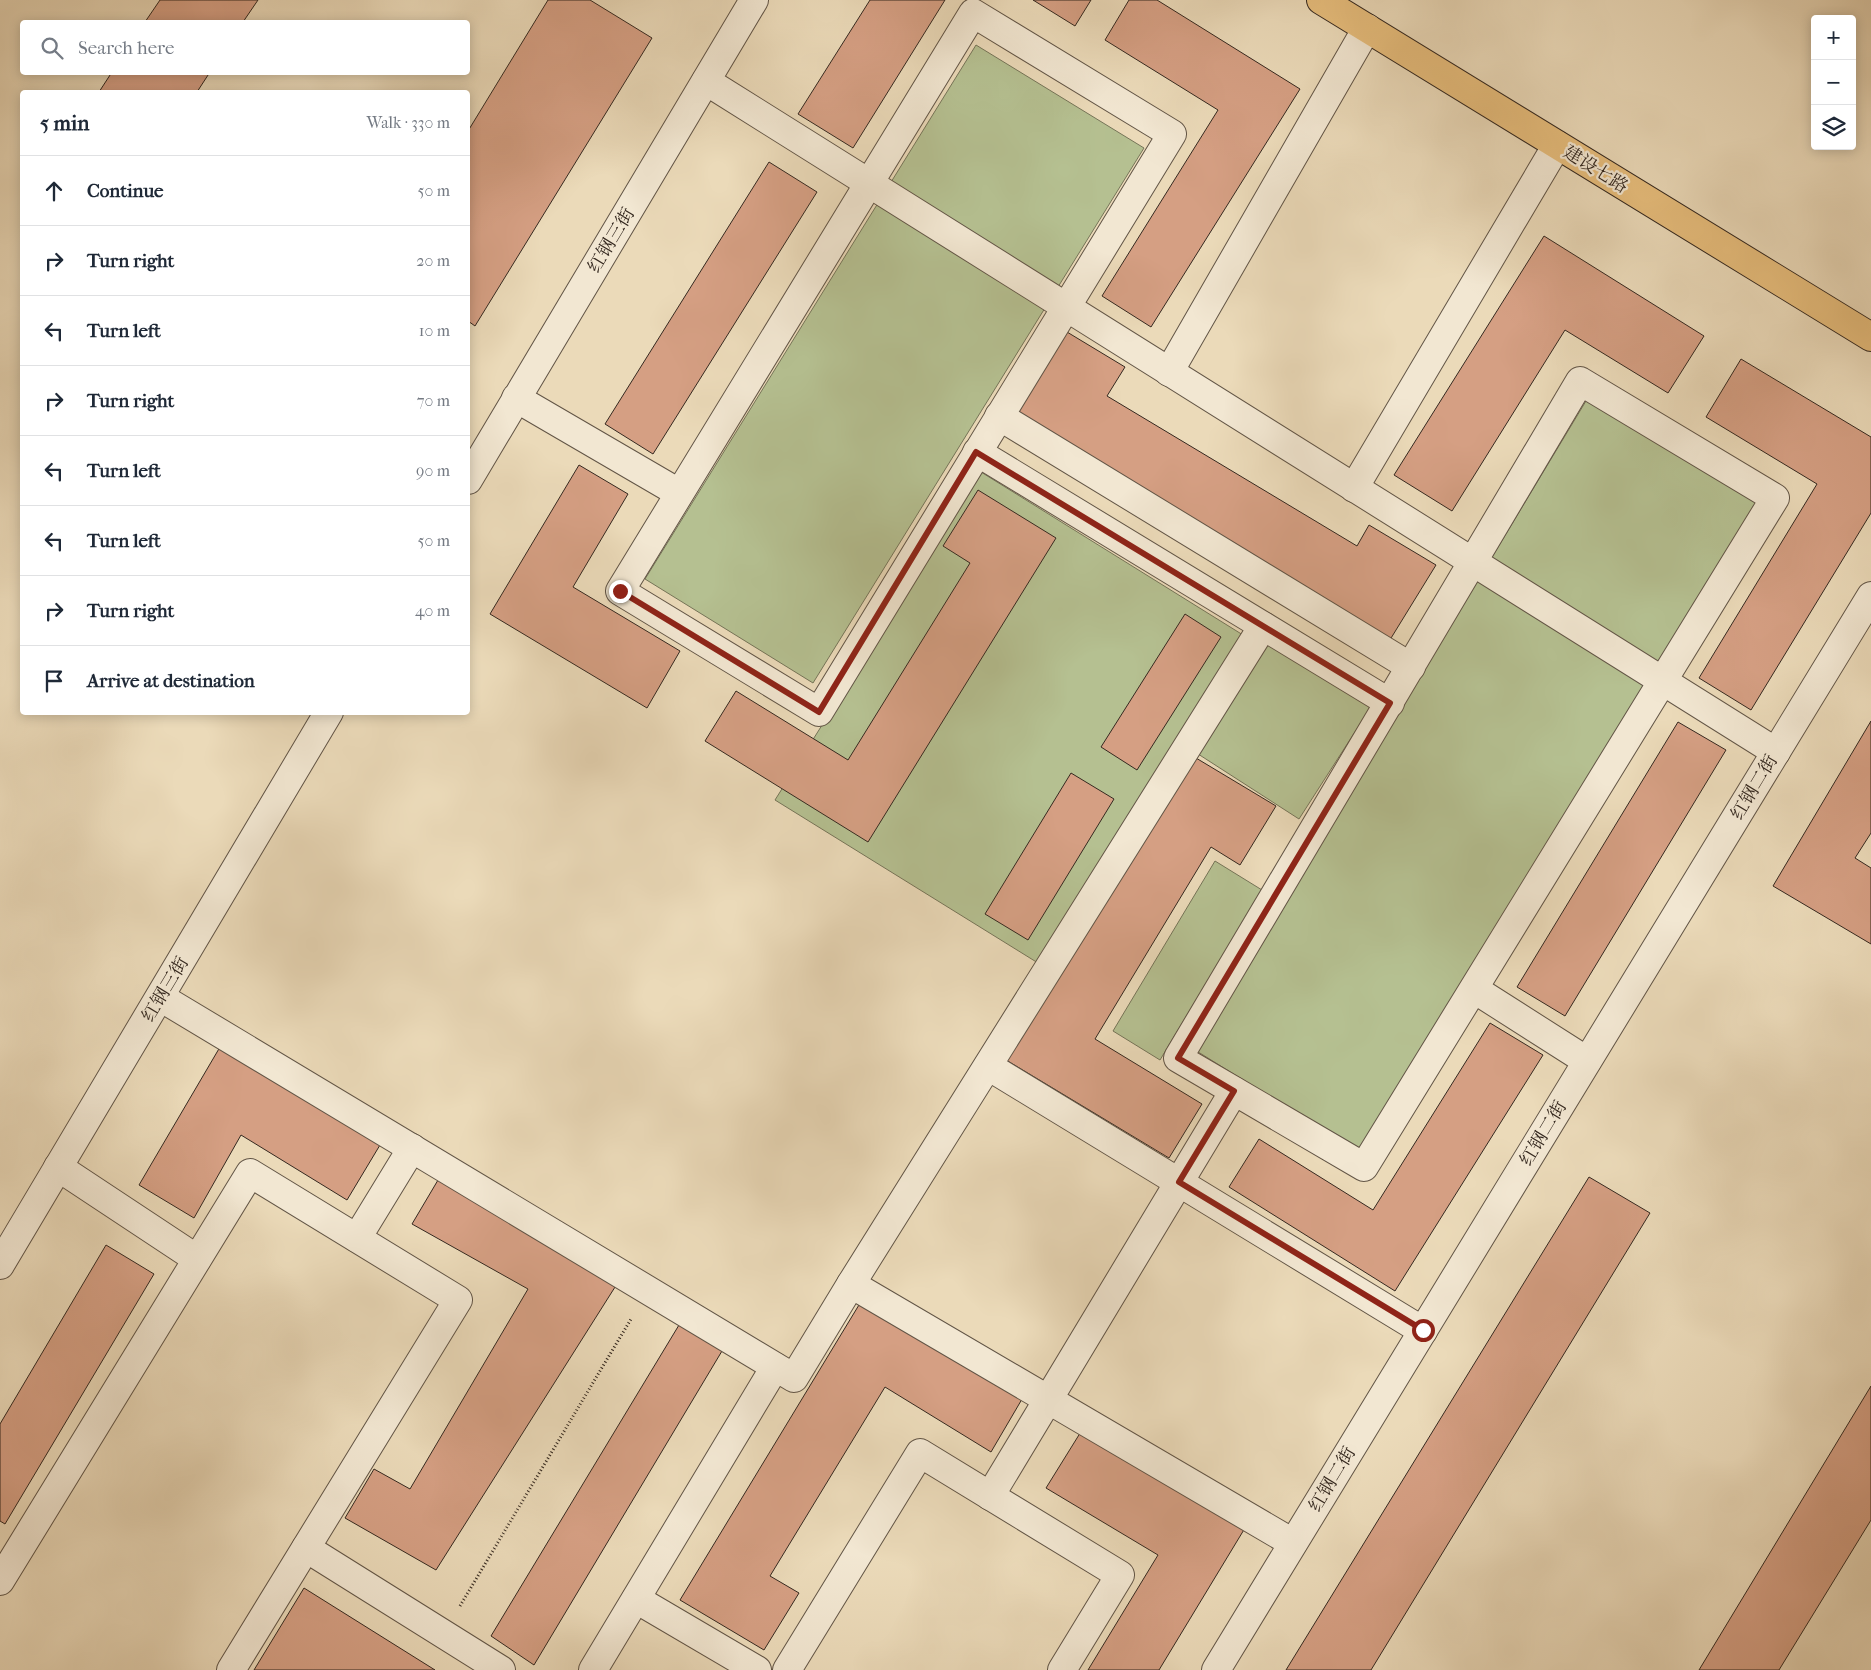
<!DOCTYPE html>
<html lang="en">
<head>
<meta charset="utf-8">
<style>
	:root { --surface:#fff; --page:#f2f2f3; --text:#1f2937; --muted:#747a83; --line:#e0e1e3 }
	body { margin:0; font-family:"IM FELL French Canon","Noto Serif SC",serif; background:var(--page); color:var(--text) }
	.controls { position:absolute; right:15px; top:15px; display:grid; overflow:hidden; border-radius:5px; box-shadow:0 2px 12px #0003 }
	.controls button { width:45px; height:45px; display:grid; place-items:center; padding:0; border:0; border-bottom:1px solid var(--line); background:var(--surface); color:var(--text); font:25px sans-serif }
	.stop { position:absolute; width:15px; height:15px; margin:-11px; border:4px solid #8f2418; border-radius:50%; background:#fff }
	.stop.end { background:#8f2418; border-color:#fff; box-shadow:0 1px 5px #0008 }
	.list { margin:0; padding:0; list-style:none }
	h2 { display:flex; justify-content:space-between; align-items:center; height:65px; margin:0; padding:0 20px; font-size:21px }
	h2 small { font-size:16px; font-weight:400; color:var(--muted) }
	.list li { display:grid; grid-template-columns:32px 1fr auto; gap:15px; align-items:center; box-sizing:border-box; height:70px; padding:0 20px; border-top:1px solid var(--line) }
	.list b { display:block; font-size:19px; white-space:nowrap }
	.list em { font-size:16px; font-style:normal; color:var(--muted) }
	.icon { flex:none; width:28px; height:28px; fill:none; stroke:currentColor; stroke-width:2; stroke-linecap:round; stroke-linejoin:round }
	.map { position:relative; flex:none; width:1871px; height:1670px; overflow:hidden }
	.search { position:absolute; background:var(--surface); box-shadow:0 2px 12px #0003; left:20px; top:20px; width:450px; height:55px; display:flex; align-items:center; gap:12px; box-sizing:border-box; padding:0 18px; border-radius:5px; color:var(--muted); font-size:19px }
	.panel { position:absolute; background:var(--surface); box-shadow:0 2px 12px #0003; left:20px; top:90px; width:450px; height:625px; border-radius:5px }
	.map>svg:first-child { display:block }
	.green { fill:#b5c091; stroke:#757458 }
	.building { fill:#d59f83; stroke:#352920 }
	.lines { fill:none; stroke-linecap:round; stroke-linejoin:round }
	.minor-casing { stroke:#625546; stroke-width:30 }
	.major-casing { stroke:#352920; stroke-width:30 }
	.path { stroke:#352920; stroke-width:3; stroke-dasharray:1 2.5; stroke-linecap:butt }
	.minor { stroke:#f2e7d2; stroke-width:28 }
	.major { stroke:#e6bd7c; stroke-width:28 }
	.route { stroke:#8f2418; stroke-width:6 }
	.labels { text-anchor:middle; stroke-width:4.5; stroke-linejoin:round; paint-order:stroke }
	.street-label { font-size:18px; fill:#352920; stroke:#f2e7d2 }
</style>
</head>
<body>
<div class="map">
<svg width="1871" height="1670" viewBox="0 0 1871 1670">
	<rect width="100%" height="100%" fill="#ebdab9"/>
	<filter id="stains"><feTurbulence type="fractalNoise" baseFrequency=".004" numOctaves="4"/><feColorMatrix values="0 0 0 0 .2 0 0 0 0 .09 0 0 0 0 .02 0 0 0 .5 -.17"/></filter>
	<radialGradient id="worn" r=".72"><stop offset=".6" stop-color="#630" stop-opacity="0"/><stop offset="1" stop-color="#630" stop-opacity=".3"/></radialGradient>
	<g class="green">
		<polygon points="976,45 1144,148 813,683 645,579"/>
		<polygon points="1589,396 1763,502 1359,1152 1195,1050"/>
		<polygon points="981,472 1243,635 1038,963 775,800"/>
		<polygon points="1266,641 1371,707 1299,819 1195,752"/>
		<polygon points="1215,861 1262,890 1160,1060 1113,1031"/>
	</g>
	<g class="building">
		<polygon points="160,0 258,0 243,22 145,22"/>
		<polygon points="548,0 590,0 652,38 475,326 468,321 468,131"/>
		<polygon points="870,0 945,0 853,148 798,114"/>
		<polygon points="1033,0 1091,0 1075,26"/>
		<polygon points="1129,0 1157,0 1300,89 1151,327 1102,296 1218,110 1105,40"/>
		<polygon points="112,72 210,72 197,92 99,92"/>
		<polygon points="769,162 817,192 653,454 605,424"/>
		<polygon points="1544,236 1704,336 1668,393 1565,330 1452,511 1394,475"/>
		<polygon points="1067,332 1125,367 1107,396 1357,546 1369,525 1436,565 1388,643 1015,418"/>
		<polygon points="1741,359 1871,437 1871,513 1751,710 1699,678 1817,484 1706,417"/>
		<polygon points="579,465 628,494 573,587 680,651 647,708 490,614"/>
		<polygon points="978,490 1056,538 868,842 705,741 736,691 848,760 970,563 943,546"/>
		<polygon points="1185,614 1221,637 1137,770 1101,747"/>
		<polygon points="1871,721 1871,833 1855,858 1871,868 1871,944 1773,886"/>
		<polygon points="1678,722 1726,750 1565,1016 1517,987"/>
		<polygon points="1191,755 1276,806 1240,865 1211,847 1095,1039 1202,1104 1169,1158 1006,1060"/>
		<polygon points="1071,773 1114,799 1028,940 985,914"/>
		<polygon points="1490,1023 1543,1055 1395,1291 1229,1187 1259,1139 1373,1210"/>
		<polygon points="220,1047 380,1145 347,1200 241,1135 194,1218 139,1185"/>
		<polygon points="441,1175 622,1276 436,1570 345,1518 374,1469 410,1489 528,1289 412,1224"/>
		<polygon points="1589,1177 1650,1213 1371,1670 1286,1670"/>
		<polygon points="106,1245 154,1274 5,1524 0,1521 0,1424"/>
		<polygon points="865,1295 1025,1394 991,1452 885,1387 770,1576 799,1593 764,1650 680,1600"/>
		<polygon points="679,1325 722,1351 534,1665 491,1636"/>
		<polygon points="1871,1386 1871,1520 1779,1670 1699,1670"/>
		<polygon points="1082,1430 1245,1528 1159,1670 1088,1670 1158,1555 1046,1488"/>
		<polygon points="304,1588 435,1670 254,1670"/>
	</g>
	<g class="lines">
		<g class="minor-casing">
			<g id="minor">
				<polygon points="973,13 1172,134 819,712 620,591"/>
				<polyline points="706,81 1776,752"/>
				<polyline points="1169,372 1367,28"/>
				<polygon points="1580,381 1775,498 1364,1167 1178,1058"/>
				<polyline points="516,398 679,493"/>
				<polyline points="999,416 1411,667"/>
				<polyline points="977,452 1390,703"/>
				<polyline points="468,480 754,0"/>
				<polyline points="1354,488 1557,145"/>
				<polyline points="1474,989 1587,1061"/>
				<polyline points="160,997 794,1378 851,1284 1293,1543"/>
				<polyline points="988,1066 1423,1331"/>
				<polyline points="58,1167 197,1259"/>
				<polyline points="357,1238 412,1148"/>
				<polyline points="0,1265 329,712"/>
				<polyline points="851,1284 1263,626"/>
				<polyline points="990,1496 1234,1091"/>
				<polyline points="306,1548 501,1670"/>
				<polyline points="0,1581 250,1173 458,1300 231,1670"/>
				<polyline points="636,1599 757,1670"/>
				<polyline points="593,1670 775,1367"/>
				<polyline points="787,1670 920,1453 1120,1575 1062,1670"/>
				<polyline points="1216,1670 1871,596"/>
			</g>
		</g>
		<g class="major-casing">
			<polyline id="major" points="1321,0 1871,337"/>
		</g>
		<polyline class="path" points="460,1606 631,1319"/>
		<use href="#minor" class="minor"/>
		<use href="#major" class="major"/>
	</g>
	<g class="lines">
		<polyline class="route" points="620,591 819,712 976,452 1390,703 1178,1058 1234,1091 1179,1182 1423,1330"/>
	</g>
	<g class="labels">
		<g class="street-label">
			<text transform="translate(1596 169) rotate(32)" y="6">建设七路</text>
			<text transform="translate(611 240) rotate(-59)" y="6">红钢三街</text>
			<text transform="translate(1754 787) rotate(-59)" y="6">红钢二街</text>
			<text transform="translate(165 989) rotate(-59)" y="6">红钢三街</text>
			<text transform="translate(1543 1133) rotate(-59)" y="6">红钢二街</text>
			<text transform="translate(1332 1479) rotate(-59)" y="6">红钢二街</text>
		</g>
	</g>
	<rect width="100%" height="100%" filter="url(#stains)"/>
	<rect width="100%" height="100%" fill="url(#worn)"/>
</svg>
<div class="controls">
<button>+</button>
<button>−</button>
<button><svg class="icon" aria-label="layers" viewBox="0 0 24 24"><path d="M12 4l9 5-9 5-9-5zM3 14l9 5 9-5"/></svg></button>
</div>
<div class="stop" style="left:1423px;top:1330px"></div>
<div class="stop end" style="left:620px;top:591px"></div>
<div class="search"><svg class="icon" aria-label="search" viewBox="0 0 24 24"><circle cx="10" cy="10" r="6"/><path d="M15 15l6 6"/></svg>Search here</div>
<section class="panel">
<h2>5 min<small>Walk · 330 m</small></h2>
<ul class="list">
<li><svg class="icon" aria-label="ahead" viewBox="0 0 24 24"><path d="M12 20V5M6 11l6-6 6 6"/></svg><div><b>Continue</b></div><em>50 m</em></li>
<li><svg class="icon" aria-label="right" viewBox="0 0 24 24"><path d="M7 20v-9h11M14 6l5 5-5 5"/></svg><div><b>Turn right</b></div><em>20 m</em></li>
<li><svg class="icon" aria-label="left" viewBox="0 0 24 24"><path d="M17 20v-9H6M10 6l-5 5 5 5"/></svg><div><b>Turn left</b></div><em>10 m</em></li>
<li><svg class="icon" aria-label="right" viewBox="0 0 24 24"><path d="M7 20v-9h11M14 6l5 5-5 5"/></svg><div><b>Turn right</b></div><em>70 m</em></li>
<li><svg class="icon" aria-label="left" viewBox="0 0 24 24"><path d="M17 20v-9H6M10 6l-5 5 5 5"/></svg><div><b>Turn left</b></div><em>90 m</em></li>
<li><svg class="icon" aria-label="left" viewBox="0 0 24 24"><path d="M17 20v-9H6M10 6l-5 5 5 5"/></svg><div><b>Turn left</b></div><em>50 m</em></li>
<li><svg class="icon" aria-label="right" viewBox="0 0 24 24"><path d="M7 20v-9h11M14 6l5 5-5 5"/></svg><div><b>Turn right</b></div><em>40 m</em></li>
<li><svg class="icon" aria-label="arrive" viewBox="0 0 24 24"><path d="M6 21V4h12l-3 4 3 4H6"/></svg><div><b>Arrive at destination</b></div></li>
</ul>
</section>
</div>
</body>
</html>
